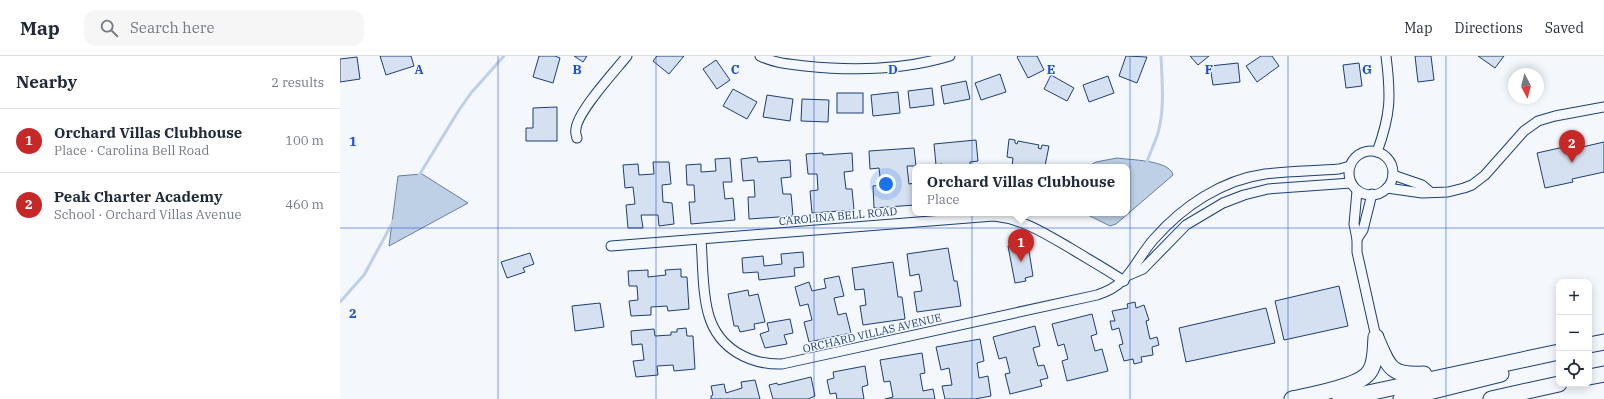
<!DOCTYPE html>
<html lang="en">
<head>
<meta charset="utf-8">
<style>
	:root { --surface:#fff; --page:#f6f6f7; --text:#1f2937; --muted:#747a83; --line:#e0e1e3; --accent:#c62828 }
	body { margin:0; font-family:"IBM Plex Serif",serif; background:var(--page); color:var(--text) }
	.controls { position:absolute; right:12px; bottom:12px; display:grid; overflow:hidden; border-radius:8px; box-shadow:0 2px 10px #0003 }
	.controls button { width:36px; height:36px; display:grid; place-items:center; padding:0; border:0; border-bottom:1px solid var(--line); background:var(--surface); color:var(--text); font:20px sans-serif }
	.compass { position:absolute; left:1168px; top:12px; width:36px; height:36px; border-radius:50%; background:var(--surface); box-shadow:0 2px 10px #0003; rotate:173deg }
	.you { position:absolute; left:546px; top:128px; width:14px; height:14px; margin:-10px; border:3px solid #fff; border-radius:50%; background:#1a73e8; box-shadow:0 0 0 6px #1a73e833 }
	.badge { display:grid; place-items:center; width:26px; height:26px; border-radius:50%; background:var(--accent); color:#fff; font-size:13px; font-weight:700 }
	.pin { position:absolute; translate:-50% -33px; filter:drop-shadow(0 1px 2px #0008) }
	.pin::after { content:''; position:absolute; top:21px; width:14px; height:12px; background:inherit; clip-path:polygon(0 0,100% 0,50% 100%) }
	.popup { position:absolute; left:572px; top:108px; width:218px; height:52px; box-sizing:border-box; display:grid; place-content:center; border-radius:8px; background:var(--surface); filter:drop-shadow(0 1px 3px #0005); font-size:13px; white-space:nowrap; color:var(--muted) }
	.popup b { font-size:15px; color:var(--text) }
	.popup::after { content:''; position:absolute; left:50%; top:100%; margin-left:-8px; border:8px solid transparent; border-top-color:var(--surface) }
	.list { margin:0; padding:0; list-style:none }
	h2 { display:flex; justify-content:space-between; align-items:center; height:52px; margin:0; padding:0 16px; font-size:17px }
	h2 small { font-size:13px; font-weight:400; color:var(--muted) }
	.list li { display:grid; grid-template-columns:26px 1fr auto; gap:12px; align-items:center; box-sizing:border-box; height:64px; padding:0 16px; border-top:1px solid var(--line) }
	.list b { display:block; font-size:15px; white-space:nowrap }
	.list p { margin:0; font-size:13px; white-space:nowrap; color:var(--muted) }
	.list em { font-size:13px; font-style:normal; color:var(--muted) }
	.icon { flex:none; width:22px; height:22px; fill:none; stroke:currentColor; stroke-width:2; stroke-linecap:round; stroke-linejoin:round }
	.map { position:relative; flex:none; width:1264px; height:343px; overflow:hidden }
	header { display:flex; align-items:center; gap:24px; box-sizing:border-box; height:56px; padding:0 20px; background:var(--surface); border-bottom:1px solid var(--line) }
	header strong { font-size:19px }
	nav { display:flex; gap:22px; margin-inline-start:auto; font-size:14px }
	.search { width:280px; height:36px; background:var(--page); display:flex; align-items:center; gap:10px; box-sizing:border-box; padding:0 14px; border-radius:12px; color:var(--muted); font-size:15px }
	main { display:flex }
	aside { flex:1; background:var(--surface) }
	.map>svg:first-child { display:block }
	.water { fill:#bed0e5; stroke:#687fa3 }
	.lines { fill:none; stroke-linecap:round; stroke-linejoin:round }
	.stream { stroke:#bed0e5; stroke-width:3 }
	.building { fill:#d5e0f0; stroke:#1d3f73 }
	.minor-casing { stroke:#1d3f73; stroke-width:11 }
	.trunk-casing { stroke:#1d3f73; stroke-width:17 }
	.minor { stroke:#f4f7fb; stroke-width:9 }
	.trunk { stroke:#f4f7fb; stroke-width:15 }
	.grid { fill:none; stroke:#1d4ed8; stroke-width:1; stroke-opacity:0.55 }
	.labels { text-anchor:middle; stroke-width:3; stroke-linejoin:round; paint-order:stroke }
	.street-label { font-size:11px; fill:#1d3f73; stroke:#f4f7fb }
	.grid-label { font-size:13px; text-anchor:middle; font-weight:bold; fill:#1d4ed8; stroke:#f4f7fb; stroke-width:3; stroke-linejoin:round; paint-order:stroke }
</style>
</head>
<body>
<header>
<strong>Map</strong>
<div class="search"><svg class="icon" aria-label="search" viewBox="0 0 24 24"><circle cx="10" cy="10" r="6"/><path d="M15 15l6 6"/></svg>Search here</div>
<nav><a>Map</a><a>Directions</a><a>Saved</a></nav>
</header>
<main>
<aside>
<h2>Nearby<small>2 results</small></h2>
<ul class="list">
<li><span class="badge">1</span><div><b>Orchard Villas Clubhouse</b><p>Place · Carolina Bell Road</p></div><em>100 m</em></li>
<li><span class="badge">2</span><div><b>Peak Charter Academy</b><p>School · Orchard Villas Avenue</p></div><em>460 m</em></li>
</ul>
</aside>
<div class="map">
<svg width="1264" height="343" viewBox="0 0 1264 343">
	<rect width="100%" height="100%" fill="#f4f7fb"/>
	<g class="water">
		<path d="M777,102C790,104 830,104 833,119L776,168L770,170L744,157H787V111H747L756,106Z"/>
		<polygon points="82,118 128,147 49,190 58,120"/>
	</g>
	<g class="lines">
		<g class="stream">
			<path d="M807,106C810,96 815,87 818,77C825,52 822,25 821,0"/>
			<polyline points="78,121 119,54 131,37 164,0"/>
			<polyline points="0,246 24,219 54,164"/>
		</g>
	</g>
	<g class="building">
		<polygon points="40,0 71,0 74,10 46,19"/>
		<polygon points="199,0 215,0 220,2 213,27 193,21"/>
		<polygon points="234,0 247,0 243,6"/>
		<polygon points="317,0 344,0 329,18 313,5"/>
		<polygon points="678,0 697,0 704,14 688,22 677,1"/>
		<polygon points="786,0 807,1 797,27 779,20"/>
		<polygon points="850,0 869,0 858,9"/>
		<polygon points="921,0 932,0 939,10 917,26 906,10"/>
		<polygon points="1075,0 1091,0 1094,24 1078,26"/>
		<polygon points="1138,0 1164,0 1155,12"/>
		<polygon points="17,1 20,23 0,26 0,3"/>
		<polygon points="376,4 390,24 377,33 363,13"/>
		<polygon points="898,7 900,26 873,29 870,10"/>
		<polygon points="1019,7 1022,30 1006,32 1003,9"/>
		<polygon points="660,18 666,36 641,44 635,27"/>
		<polygon points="711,19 734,32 727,45 704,33"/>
		<polygon points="768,20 774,37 749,46 743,29"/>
		<polygon points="626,25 630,43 604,48 601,30"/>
		<polygon points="592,32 594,49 570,52 568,35"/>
		<polygon points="393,33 417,46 407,63 383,50"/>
		<polygon points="558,36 560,57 533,60 531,39"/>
		<rect x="497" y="37" width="26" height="20"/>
		<polygon points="427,39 453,43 450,65 423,61"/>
		<polygon points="462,43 489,44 488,66 461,65"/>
		<polygon points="217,51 217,85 186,85 186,72 193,72 193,52"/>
		<polygon points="669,83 675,84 675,87 677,88 678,85 699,89 698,92 701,93 702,89 709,90 705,110 699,109 698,111 672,111 673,102 667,101"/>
		<polygon points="636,84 638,105 630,106 630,111 603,111 602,108 596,109 594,88"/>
		<polygon points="1264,86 1264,116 1232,123 1233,126 1205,132 1197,97 1224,91 1225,95"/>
		<polygon points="574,92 576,110 567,110 569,128 575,127 575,149 534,152 533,130 541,129 539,112 530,113 529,95"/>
		<polygon points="483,97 483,99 512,97 513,115 504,116 506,133 512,133 514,154 472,157 470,135 478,134 477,118 468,118 466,98"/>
		<polygon points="417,101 418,106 450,104 451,121 441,122 443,138 451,138 453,160 409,163 408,141 415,141 414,124 403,125 401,103"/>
		<polygon points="390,102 392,126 383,126 385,143 393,142 395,164 351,168 349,146 355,146 354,129 347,129 346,109 361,108 361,116 376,115 375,103"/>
		<polygon points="313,106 329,106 331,128 322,129 323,146 332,147 334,168 319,170 318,159 301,159 303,172 288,172 286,149 295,148 293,131 285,132 283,109 298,108 299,119 314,118"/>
		<polygon points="678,188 679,191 688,189 693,220 685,222 686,225 675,227 668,190"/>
		<polygon points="608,192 614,225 617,225 621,250 577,256 574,236 582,235 579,218 570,220 567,198"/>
		<polygon points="463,196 464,211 454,212 455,220 419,224 418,216 403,217 402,202 423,200 424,210 442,208 441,198"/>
		<polygon points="190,197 194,208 183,212 185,216 167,222 161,206"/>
		<polygon points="553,206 558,241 562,241 565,263 523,269 520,250 526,249 524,233 515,234 512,212"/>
		<polygon points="341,213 341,221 347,221 349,253 328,255 327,250 311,251 311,259 291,260 289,245 298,244 297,230 289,230 288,215 308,214 308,221 326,219 325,214"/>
		<polygon points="499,220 504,240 494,242 498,259 506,257 511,277 469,286 464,266 472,264 468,248 460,250 455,231 469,226 472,235 486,232 484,223"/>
		<polygon points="999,230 1008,270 944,284 935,245"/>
		<polygon points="408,234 409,240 418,238 425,266 414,268 415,273 400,276 398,270 394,270 388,238"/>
		<polygon points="795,246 796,252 804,249 809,264 806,265 810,283 817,281 819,289 812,291 813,299 801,301 802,306 794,308 793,303 784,305 779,289 783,288 779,272 772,274 770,265 775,265 772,255 788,252 787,248"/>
		<polygon points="260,247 264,271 235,275 232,250"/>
		<polygon points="926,252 935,287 846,306 839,272"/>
		<polygon points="752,258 757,278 751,280 755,295 762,293 768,315 727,325 722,305 728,303 724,288 718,290 712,268"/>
		<polygon points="450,263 453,277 444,279 447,288 425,292 420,278 429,275 427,267"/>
		<polygon points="695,270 700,290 693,292 698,310 704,309 708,322 700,324 702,330 670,338 665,318 670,317 666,301 659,303 653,281"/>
		<polygon points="346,272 347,280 353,280 355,313 334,315 333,309 317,310 318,319 296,321 293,305 304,304 302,288 292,289 291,275 314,273 315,280 331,279 331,276 337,276 337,273"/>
		<polygon points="640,283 644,305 637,307 639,322 648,320 651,340 635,343 605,343 602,330 612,329 609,312 601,314 596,291"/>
		<polygon points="582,297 585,317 580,318 583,335 593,333 595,343 545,343 553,341 550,325 544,326 540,304"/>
		<polygon points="525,310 528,329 522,331 524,343 497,343 496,337 490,338 487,324 494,322 493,316"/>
		<polygon points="471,321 475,340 468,343 433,343 429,329 437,327 438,329"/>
		<polygon points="415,324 420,343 371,343 371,340 373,339 371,330 384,328 386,337 402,332 401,326"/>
	</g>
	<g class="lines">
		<g class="minor-casing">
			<g id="minor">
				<path d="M420,0C434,7 449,8 465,10C512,15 564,14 610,0"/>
				<path d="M237,82C236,79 235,76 236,73C237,56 275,15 287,0"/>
				<circle cx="1031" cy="117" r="22"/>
				<path d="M1037,96C1051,58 1051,40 1046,0"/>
				<polyline points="1053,119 1082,129 1089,135"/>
				<polyline points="1047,132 1082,137 1108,136 1124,132 1132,129 1145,119 1184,75 1198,65 1215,60 1264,51"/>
				<polyline points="1017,135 1014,168 1017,183 1017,196 1036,281"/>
				<polyline points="1017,183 1023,174 1032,138"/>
				<path d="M361,184C363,207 362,238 369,260C379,293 410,309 442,308L757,239C791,228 793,207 814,183C843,150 882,124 925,118C950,115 974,115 999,113L1010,110"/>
				<path d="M271,190L654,160C683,163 706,178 730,192C748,203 766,213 784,225"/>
				<polyline points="789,219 803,213 846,169 883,147 904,139 928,133 1011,127"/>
			</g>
		</g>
		<g class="trunk-casing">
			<g id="trunk">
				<path d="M1037,284C1049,312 1051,320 1084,318"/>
				<polyline points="1249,289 1264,286"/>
				<polyline points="1249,321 1264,318"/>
				<path d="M952,343C970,339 1021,331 1030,315C1036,306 1035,292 1036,281"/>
				<polyline points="1000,343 1219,296"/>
				<polyline points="1061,343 1161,318"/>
				<polyline points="1151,343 1219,328"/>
			</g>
		</g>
		<use href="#minor" class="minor"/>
		<use href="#trunk" class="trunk"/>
	</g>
	<path class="grid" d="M158,0V343M316,0V343M474,0V343M632,0V343M790,0V343M948,0V343M1106,0V343M0,172H1264"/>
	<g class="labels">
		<g class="street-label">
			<text transform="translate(498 160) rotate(-5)" y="4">CAROLINA BELL ROAD</text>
			<text transform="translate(532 277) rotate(-13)" y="4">ORCHARD VILLAS AVENUE</text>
		</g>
	</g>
	<g class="grid-label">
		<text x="79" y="18">A</text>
		<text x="237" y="18">B</text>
		<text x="395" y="18">C</text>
		<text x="553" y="18">D</text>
		<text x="711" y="18">E</text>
		<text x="869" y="18">F</text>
		<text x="1027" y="18">G</text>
		<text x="13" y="90">1</text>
		<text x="13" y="262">2</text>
	</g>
</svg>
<div class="controls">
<button>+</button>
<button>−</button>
<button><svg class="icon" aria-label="locate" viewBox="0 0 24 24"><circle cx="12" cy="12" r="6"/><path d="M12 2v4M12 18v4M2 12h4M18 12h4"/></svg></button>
</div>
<svg class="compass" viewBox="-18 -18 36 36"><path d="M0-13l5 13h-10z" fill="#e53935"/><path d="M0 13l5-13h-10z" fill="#747a83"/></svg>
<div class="you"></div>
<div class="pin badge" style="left:681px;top:206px">1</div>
<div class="popup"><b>Orchard Villas Clubhouse</b>Place</div>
<div class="pin badge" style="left:1232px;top:107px">2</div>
</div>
</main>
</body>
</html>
